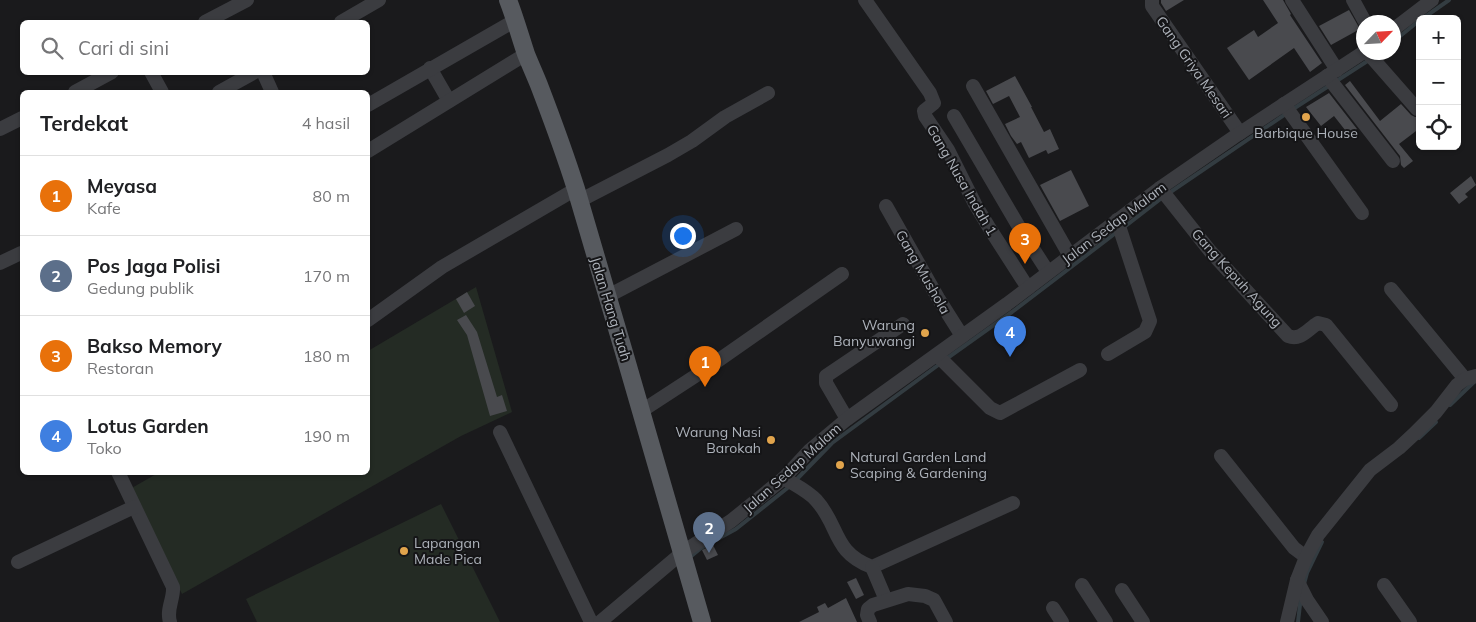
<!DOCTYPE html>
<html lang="id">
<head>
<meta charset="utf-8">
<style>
	:root { --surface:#fff; --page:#f6f6f6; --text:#202124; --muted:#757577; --line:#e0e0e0; --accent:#ea580c }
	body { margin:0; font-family:Mulish,sans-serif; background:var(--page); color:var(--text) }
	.controls { position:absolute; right:15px; top:15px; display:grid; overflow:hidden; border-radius:8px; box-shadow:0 1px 4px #0004 }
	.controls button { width:45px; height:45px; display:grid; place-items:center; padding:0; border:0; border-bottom:1px solid var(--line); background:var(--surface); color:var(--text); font:25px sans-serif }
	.compass { position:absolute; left:1356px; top:15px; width:45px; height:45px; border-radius:50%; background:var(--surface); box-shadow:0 1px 4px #0004; rotate:65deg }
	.you { position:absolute; left:682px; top:235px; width:18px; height:18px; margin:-12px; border:4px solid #fff; border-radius:50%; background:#1a73e8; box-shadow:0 0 0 8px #1a73e833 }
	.badge { display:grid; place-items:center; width:32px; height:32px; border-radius:50%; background:var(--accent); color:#fff; font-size:16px; font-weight:700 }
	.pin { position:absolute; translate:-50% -41px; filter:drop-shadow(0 1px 2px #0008) }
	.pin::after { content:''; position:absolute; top:26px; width:18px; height:15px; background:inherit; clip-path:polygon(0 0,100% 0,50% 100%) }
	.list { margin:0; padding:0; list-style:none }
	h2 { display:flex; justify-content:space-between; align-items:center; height:65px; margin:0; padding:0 20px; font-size:21px }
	h2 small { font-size:16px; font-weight:400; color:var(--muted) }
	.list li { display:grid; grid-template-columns:32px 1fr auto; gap:15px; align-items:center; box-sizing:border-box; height:80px; padding:0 20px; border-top:1px solid var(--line) }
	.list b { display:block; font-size:19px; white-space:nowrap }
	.list p { margin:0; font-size:16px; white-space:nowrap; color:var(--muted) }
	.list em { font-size:16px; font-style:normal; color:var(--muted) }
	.icon { flex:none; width:28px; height:28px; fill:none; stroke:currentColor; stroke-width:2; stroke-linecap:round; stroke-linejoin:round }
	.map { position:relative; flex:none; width:1476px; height:622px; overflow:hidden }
	.search { position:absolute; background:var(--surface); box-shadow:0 1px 4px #0004; left:20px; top:20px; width:350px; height:55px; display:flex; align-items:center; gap:12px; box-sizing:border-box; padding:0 18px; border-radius:8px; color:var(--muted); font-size:19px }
	.panel { position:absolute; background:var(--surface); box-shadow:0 1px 4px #0004; left:20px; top:90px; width:350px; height:385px; border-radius:8px }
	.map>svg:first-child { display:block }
	.green { fill:#242b24 }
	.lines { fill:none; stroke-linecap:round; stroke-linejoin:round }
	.stream { stroke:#333c41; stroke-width:4 }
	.building { fill:#494a4e }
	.minor { stroke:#3b3c40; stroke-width:14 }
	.major { stroke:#575a5f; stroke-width:18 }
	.poi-dot { fill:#e1a44c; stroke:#151517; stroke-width:2 }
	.labels { text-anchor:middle; stroke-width:4; stroke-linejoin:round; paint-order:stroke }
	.street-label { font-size:14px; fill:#adb2ba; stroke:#151517 }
	.poi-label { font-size:14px; fill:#adb2ba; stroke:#151517; text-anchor:end }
</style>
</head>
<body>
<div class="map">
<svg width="1476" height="622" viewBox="0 0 1476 622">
	<rect width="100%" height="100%" fill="#1a1a1c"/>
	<g class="green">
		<polygon points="476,287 512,412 461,436 182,594 130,489 158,473 368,472 368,351"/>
		<polygon points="441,504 500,622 257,622 246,599"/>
	</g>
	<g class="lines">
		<g class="stream">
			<polyline points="1422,19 1449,0"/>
			<polyline points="1394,41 1420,20"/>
			<polyline points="1169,193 1290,111 1369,60"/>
			<polyline points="1123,228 1163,197"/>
			<polyline points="946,359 1012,312 1117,232"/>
			<polyline points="1450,405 1474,382"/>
			<polyline points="1419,438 1436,422"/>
			<polyline points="795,481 832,443 941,363"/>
			<polyline points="689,558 701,548 736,529 790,486"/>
			<polyline points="1304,584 1307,573 1322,542"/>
			<polyline points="1298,622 1301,596"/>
		</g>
	</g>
	<g class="building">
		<polygon points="1161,0 1184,0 1166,11 1161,3"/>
		<polygon points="1263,0 1283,0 1291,14 1290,15 1322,63 1310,72 1294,48 1249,80 1227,48 1254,30 1258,37 1278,23"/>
		<polygon points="1349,10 1360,29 1331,45 1319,26"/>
		<polygon points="1015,76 1032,107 1031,107 1044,132 1050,129 1059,149 1048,154 1046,150 1029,158 1021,142 1017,144 1011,136 1005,124 1020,117 1009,96 993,104 986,91"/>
		<polygon points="1350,81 1380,121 1401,104 1411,115 1415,117 1420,117 1420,128 1399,144 1413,161 1404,168 1401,165 1400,156 1345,85"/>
		<polygon points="1329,93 1357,129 1349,135 1334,116 1321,126 1306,107"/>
		<polygon points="1071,170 1089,206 1060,221 1040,185"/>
		<polygon points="1471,176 1476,185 1465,194 1468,197 1459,204 1450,193"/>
		<polygon points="467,292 475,306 464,313 456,299"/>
		<polygon points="466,315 477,332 497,397 502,395 507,411 490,416 467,335 457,320"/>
		<polygon points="713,545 718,555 707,560 702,550"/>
		<polygon points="856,578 864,595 856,599 847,582"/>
		<polygon points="846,598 857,622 799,622 819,612 817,607 825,603 828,608"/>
	</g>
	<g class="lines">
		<g class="minor">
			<polyline points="865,0 930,93 934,103 924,111 925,116 948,150 975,204 990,229 1028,288"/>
			<polyline points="1152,0 1152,6 1240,133"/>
			<polyline points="1292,0 1337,70"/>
			<polyline points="1353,0 1365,22"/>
			<polyline points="205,22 247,0"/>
			<polyline points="341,22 379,0"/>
			<polyline points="1394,29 1432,0"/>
			<polyline points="1367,52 1417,109"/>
			<polyline points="430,68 449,101"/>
			<polyline points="151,72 162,92"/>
			<polyline points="263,72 272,92"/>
			<polyline points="1327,76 1393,161"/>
			<polyline points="973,86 1070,256"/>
			<polyline points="75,92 112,72"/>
			<polyline points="219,92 255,72"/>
			<polyline points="1284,104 1362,213"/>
			<polyline points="368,105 516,20"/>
			<polyline points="954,116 1019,227 1048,272"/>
			<polyline points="0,129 22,118"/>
			<polyline points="368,151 526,54"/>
			<path d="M1160,188L1210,251L1288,336C1301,341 1308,329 1318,323L1326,325L1391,405"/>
			<polyline points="579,201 668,155 692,141 725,117 768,93"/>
			<polyline points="886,206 938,298 962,336"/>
			<polyline points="0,263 21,253"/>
			<polyline points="1391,289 1465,379"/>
			<polyline points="608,296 736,229"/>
			<polyline points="368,320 442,267 576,189"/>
			<polyline points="1108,354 1145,332 1150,321 1117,220"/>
			<polyline points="937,355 990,408 1000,413 1080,370"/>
			<polyline points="640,412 706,369 842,274"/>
			<polyline points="847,419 826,383 826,376 903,324"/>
			<polyline points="500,432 591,622"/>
			<polyline points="1221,456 1294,548 1306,557"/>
			<path d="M118,472L173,587C174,599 166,609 170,622"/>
			<path d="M784,478C795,485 808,491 816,500C840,526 832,552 872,567L1013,503"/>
			<polyline points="18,562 134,507"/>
			<polyline points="872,567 886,600"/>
			<polyline points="1297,580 1307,600 1322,622"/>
			<polyline points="1082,585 1106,622"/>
			<polyline points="1384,585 1410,622"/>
			<polyline points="1122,590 1143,622"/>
			<polyline points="1053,608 1062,622"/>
			<polyline points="600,622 683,552 731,521 784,478 810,450 847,419 1007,304 1160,188 1234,137 1364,52"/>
			<polyline points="870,622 867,615 868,609 873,605 908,594 925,596 934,600 946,622"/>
			<polyline points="1287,622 1297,580 1306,557 1318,535 1370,470 1399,448 1413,435 1436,412 1457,385 1465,379 1476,376"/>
		</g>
		<path class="major" d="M508,0C515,18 520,36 526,54C530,64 535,75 539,85C552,119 565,154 576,189C619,333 660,478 702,622"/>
	</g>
	<g class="poi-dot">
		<circle cx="1306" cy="117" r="5"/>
		<circle cx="925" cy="333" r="5"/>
		<circle cx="771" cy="440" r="5"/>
		<circle cx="840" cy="465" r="5"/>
		<circle cx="404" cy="551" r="5"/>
	</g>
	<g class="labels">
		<g class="street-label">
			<text transform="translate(1194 67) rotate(55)" y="5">Gang Griya Mesari</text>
			<text transform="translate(962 180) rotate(60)" y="5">Gang Nusa Indah 1</text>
			<text transform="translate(1114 223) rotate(-37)" y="5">Jalan Sedap Malam</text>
			<text transform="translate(923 272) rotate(60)" y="5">Gang Mushola</text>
			<text transform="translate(1237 278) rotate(48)" y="5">Gang Kepuh Agung</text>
			<text transform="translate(611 309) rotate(73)" y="5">Jalan Hang Tuah</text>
			<text transform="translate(792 468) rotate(-42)" y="5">Jalan Sedap Malam</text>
		</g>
		<g class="poi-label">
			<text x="1306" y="138" text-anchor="middle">Barbique House</text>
			<text x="915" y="330">Warung<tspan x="915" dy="16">Banyuwangi</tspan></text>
			<text x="761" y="437">Warung Nasi<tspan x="761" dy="16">Barokah</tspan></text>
			<text x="850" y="462" text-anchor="start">Natural Garden Land<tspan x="850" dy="16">Scaping &amp; Gardening</tspan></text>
			<text x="414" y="548" text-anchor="start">Lapangan<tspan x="414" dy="16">Made Pica</tspan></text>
		</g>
	</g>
</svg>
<div class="controls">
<button>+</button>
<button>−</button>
<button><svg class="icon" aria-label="locate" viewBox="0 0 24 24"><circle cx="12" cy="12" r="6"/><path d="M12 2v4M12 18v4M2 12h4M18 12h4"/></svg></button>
</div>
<svg class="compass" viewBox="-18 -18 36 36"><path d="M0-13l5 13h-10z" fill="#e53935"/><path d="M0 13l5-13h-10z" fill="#757577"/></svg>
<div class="you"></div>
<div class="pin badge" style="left:705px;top:387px;background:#e8710a">1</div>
<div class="pin badge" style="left:709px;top:553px;background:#5c6f8a">2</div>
<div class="pin badge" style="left:1025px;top:264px;background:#e8710a">3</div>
<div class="pin badge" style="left:1010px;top:357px;background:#3f7fe0">4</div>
<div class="search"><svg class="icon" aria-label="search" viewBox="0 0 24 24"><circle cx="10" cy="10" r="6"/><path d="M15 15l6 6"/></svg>Cari di sini</div>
<section class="panel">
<h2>Terdekat<small>4 hasil</small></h2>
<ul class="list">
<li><span class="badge" style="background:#e8710a">1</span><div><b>Meyasa</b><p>Kafe</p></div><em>80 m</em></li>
<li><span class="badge" style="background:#5c6f8a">2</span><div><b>Pos Jaga Polisi</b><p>Gedung publik</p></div><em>170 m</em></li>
<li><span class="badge" style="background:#e8710a">3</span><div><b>Bakso Memory</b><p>Restoran</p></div><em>180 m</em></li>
<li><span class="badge" style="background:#3f7fe0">4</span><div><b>Lotus Garden</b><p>Toko</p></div><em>190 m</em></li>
</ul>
</section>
</div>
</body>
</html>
